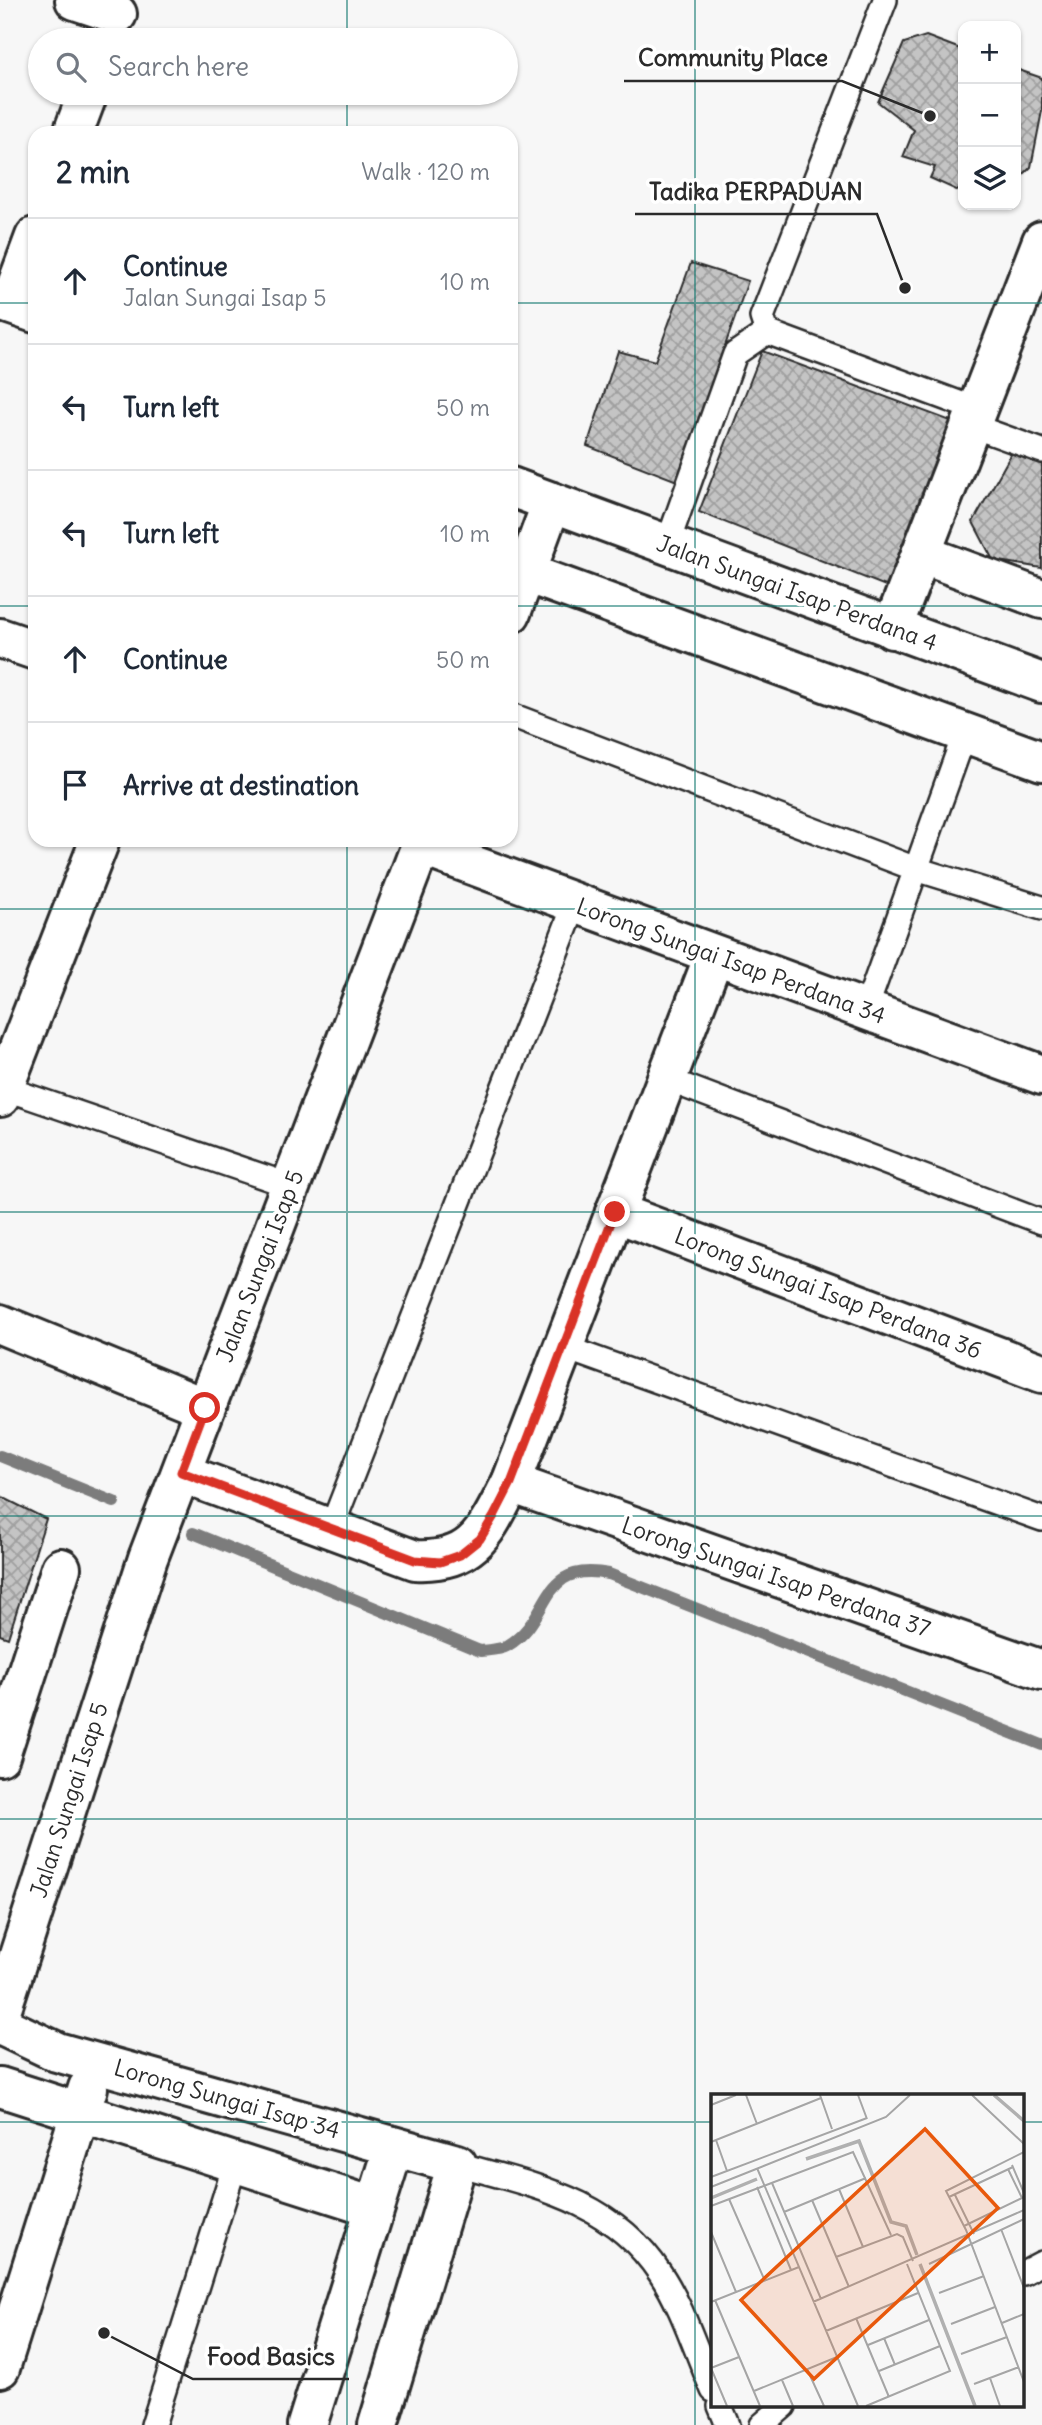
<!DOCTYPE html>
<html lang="en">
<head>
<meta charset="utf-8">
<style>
	:root { --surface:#fff; --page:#f2f2f3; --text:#1f2937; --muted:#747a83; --line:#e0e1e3 }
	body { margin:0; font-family:Delius,sans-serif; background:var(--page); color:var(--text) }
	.controls { position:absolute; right:21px; top:21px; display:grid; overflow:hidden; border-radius:14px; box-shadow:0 2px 5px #0004 }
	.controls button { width:63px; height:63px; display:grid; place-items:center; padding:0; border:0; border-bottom:2px solid var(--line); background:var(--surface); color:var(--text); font:35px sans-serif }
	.stop { position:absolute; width:21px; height:21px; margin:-16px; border:5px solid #d93025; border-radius:50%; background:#fff }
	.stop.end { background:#d93025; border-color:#fff; box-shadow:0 2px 7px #0008 }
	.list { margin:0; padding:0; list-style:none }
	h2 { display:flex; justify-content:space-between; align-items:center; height:91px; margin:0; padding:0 28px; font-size:30px }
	h2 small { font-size:23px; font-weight:400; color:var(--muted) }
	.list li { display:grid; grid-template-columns:46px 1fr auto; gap:21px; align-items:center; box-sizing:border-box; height:126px; padding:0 28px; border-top:2px solid var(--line) }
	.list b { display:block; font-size:26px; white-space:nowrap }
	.list p { margin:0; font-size:23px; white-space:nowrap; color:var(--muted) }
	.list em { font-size:23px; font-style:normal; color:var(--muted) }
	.icon { flex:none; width:38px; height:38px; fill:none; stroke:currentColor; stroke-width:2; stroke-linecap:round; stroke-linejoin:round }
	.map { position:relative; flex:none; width:1042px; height:2425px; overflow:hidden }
	.search { position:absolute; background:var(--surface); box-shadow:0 2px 5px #0004; left:28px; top:28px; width:490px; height:77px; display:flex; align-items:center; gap:18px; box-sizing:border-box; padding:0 24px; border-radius:38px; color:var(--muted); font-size:26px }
	.panel { position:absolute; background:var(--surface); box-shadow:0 2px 5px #0004; left:28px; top:126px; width:490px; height:721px; border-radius:21px }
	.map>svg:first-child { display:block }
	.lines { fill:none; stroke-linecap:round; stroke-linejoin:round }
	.stream { stroke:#7b7b7b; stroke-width:12 }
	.building { fill:url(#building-cross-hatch); stroke:#2b2b2b; stroke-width:2 }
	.service-casing { stroke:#2b2b2b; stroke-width:28 }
	.minor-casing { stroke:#2b2b2b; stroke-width:44 }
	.tertiary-casing { stroke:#2b2b2b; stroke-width:44 }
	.service { stroke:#fff; stroke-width:23 }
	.minor { stroke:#fff; stroke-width:38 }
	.tertiary { stroke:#fff; stroke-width:38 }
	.route { stroke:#d93025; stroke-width:9 }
	.grid { fill:none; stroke:#0f766e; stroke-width:2; stroke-opacity:0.55 }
	.labels { text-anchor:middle; stroke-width:7; stroke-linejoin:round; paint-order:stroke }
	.street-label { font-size:23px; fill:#2b2b2b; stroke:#fff }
	.inset-river { fill:none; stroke:#b0b0b0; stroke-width:3.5 }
	.inset-road { fill:none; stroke:#a5a5a5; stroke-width:2 }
	.view { fill:#e8590c; fill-opacity:0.15; stroke:#e8590c; stroke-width:3.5 }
	.inset-edge { fill:none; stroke:#2b2b2b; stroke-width:3.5 }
	.leader { fill:none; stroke:#2b2b2b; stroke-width:2.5 }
	.callout-dot { fill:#2b2b2b; stroke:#fff; stroke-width:2.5 }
	.callout-label { font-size:24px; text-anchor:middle; font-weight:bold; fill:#2b2b2b; stroke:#fff; stroke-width:7; stroke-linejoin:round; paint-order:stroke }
</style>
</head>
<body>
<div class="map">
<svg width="1042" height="2425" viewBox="0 0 1042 2425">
	<defs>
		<pattern id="building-cross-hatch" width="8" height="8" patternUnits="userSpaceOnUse" patternTransform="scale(1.75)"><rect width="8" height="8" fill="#c4c4c4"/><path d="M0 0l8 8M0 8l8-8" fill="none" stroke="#9f9f9f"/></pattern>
	</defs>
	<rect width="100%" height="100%" fill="#f7f7f7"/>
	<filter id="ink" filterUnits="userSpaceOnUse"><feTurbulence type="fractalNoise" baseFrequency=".0143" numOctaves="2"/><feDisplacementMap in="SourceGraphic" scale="14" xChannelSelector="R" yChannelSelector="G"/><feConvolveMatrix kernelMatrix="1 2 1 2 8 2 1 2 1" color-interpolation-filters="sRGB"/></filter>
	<g filter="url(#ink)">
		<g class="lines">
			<g class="stream">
				<polyline points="0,1456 114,1502"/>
				<path d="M193,1533L480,1651C488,1650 500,1650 507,1646C554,1619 537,1560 609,1574L1042,1745"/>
			</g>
		</g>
		<g class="building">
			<polygon points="926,36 963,50 963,193 930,178 935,167 903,157 914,130 878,102 904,43"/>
			<polygon points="1016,69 1042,78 1042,111 1031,167 1016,182"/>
			<polygon points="691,263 748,281 677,481 587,446 618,351 655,361"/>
			<polygon points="762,351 951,421 893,589 699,512"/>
			<polygon points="1014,449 1042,460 1042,568 993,560 973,522"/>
			<polygon points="0,1496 46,1519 8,1638 0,1635"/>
		</g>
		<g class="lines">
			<g class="service-casing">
				<g id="service">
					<polyline points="885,0 762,317 767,332 975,409"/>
					<polyline points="970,425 1042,451"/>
					<polyline points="667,545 735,354 767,332"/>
					<polyline points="511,715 916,869 1042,908"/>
					<polyline points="865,1011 965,733"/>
					<polyline points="666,1079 1042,1222"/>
					<polyline points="4,1088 291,1186"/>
					<polyline points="563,1347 1042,1519"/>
					<polyline points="331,1529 575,904"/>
					<path d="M457,2164C536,2186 612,2200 660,2273C683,2307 696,2352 713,2390"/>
					<polyline points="1023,2273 1042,2263"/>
					<polyline points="720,2406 728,2425"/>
					<polyline points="153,2425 235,2164"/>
					<polyline points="762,2425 784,2406"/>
				</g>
			</g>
			<g class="minor-casing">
				<g id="minor">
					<polyline points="75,0 117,14"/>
					<polyline points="73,133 88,93"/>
					<polyline points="10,304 35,237"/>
					<polyline points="921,554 1042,599"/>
					<polyline points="526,573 1042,761"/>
					<polyline points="511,613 552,502"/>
					<polyline points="892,629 1042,241"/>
					<polyline points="0,638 35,650"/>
					<polyline points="421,846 1042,1075"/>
					<polyline points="0,1097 100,840"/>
					<polyline points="615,1212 1042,1373"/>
					<polyline points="0,1324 205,1408"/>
					<path d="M181,1473L415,1560C475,1563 486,1530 511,1483L714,956"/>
					<polyline points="511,1483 1042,1670"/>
					<polyline points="0,1756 61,1568"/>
					<polyline points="0,2014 148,1558 423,840"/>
					<polyline points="0,2025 57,2052 457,2164 378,2425"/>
					<polyline points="0,2087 374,2207"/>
					<polyline points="0,2368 88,2088"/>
					<polyline points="307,2425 394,2147"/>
				</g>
			</g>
			<g class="tertiary-casing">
				<g id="tertiary">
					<polyline points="0,301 35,313"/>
					<polyline points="511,487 1042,683"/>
				</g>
			</g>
			<use href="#service" class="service"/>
			<use href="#minor" class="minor"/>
			<use href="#tertiary" class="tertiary"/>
		</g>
	</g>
	<g class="lines" filter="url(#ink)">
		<polyline class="route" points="205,1408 181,1472 415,1560 440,1562 460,1555 480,1539 494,1516 511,1483 615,1212"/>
	</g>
	<path class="grid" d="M347,0V40M695,0V2425M347,93V133M0,303H35M511,303H1042M0,606H35M511,606H1042M347,840V2425M0,909H1042M0,1212H1042M0,1516H1042M0,1819H1042M0,2122H713M1023,2122H1042"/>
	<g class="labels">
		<g class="street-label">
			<text transform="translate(797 593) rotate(20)" y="8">Jalan Sungai Isap Perdana 4</text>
			<text transform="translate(731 961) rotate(20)" y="8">Lorong Sungai Isap Perdana 34</text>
			<text transform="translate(260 1266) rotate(-69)" y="8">Jalan Sungai Isap 5</text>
			<text transform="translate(828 1293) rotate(21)" y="8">Lorong Sungai Isap Perdana 36</text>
			<text transform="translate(776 1577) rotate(19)" y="8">Lorong Sungai Isap Perdana 37</text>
			<text transform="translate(69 1800) rotate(-72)" y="8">Jalan Sungai Isap 5</text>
			<text transform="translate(227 2099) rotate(16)" y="8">Lorong Sungai Isap 34</text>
		</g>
	</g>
	<g transform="translate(711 2094)">
		<rect width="313" height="313" fill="#f7f7f7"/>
		<path class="inset-river" d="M283,1L313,27M95,65L148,47L180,128L195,132L206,161M0,104L46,85M209,170L264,312"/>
		<path class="inset-road" d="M35,1L46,30M109,1L121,35M147,1L156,25M261,1L313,50M0,11L25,1M5,46L16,77M0,48L110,4M313,58L235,97L255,136L313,288M301,71L313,99M46,74L147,312M297,75L311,104M0,83L156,24M61,89L110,205M0,93L175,23L199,1M46,93L80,176M128,95L152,153M244,101L263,140M238,103L302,73M18,105L54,187M101,106L138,193M0,112L142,58L180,141M73,118L155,84M253,132L313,103M290,135L313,194M0,138L25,198M125,163L186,140L192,143L202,167M218,170L313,125M228,199L273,182M4,206L49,312M0,208L88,173M102,208L313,116M145,224L178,303M291,229L313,220M240,230L284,213M115,237L207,199M173,244L184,271M157,251L218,226M250,260L296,243M0,274L16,312M0,274L28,263M96,275L113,312M168,277L229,252M279,284L289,312M71,286L82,312M263,290L308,273M43,297L126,263M155,312L239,277L196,170"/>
		<path class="view" d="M214,35L287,114L103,285L30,206Z"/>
		<rect width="313" height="313" class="inset-edge"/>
	</g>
	<path class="leader" d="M930 116L842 81H624M905 288L877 214H635M104 2333L193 2379H349"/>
	<g class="callout-dot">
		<circle cx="930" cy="116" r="7"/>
		<circle cx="905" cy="288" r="7"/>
		<circle cx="104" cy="2333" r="7"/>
	</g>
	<g class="callout-label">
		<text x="733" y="66">Community Place</text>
		<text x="756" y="200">Tadika PERPADUAN</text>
		<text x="271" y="2365">Food Basics</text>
	</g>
</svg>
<div class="controls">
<button>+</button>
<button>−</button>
<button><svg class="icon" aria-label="layers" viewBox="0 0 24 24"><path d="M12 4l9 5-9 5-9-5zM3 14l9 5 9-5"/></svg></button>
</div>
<div class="stop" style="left:205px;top:1408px"></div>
<div class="stop end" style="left:615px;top:1212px"></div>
<div class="search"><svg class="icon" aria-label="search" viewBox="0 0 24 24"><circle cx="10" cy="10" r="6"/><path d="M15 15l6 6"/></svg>Search here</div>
<section class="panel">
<h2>2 min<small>Walk · 120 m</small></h2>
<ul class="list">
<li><svg class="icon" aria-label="ahead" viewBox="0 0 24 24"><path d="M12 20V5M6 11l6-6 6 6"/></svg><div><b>Continue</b><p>Jalan Sungai Isap 5</p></div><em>10 m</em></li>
<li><svg class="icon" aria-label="left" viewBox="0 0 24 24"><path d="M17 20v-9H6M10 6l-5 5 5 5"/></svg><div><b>Turn left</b></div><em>50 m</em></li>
<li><svg class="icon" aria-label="left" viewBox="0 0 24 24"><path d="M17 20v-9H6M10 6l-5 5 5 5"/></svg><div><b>Turn left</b></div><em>10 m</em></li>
<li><svg class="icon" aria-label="ahead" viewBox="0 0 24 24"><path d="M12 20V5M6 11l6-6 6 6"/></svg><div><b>Continue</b></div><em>50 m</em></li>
<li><svg class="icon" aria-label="arrive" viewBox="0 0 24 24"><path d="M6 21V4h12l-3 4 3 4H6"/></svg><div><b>Arrive at destination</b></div></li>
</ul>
</section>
</div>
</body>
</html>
